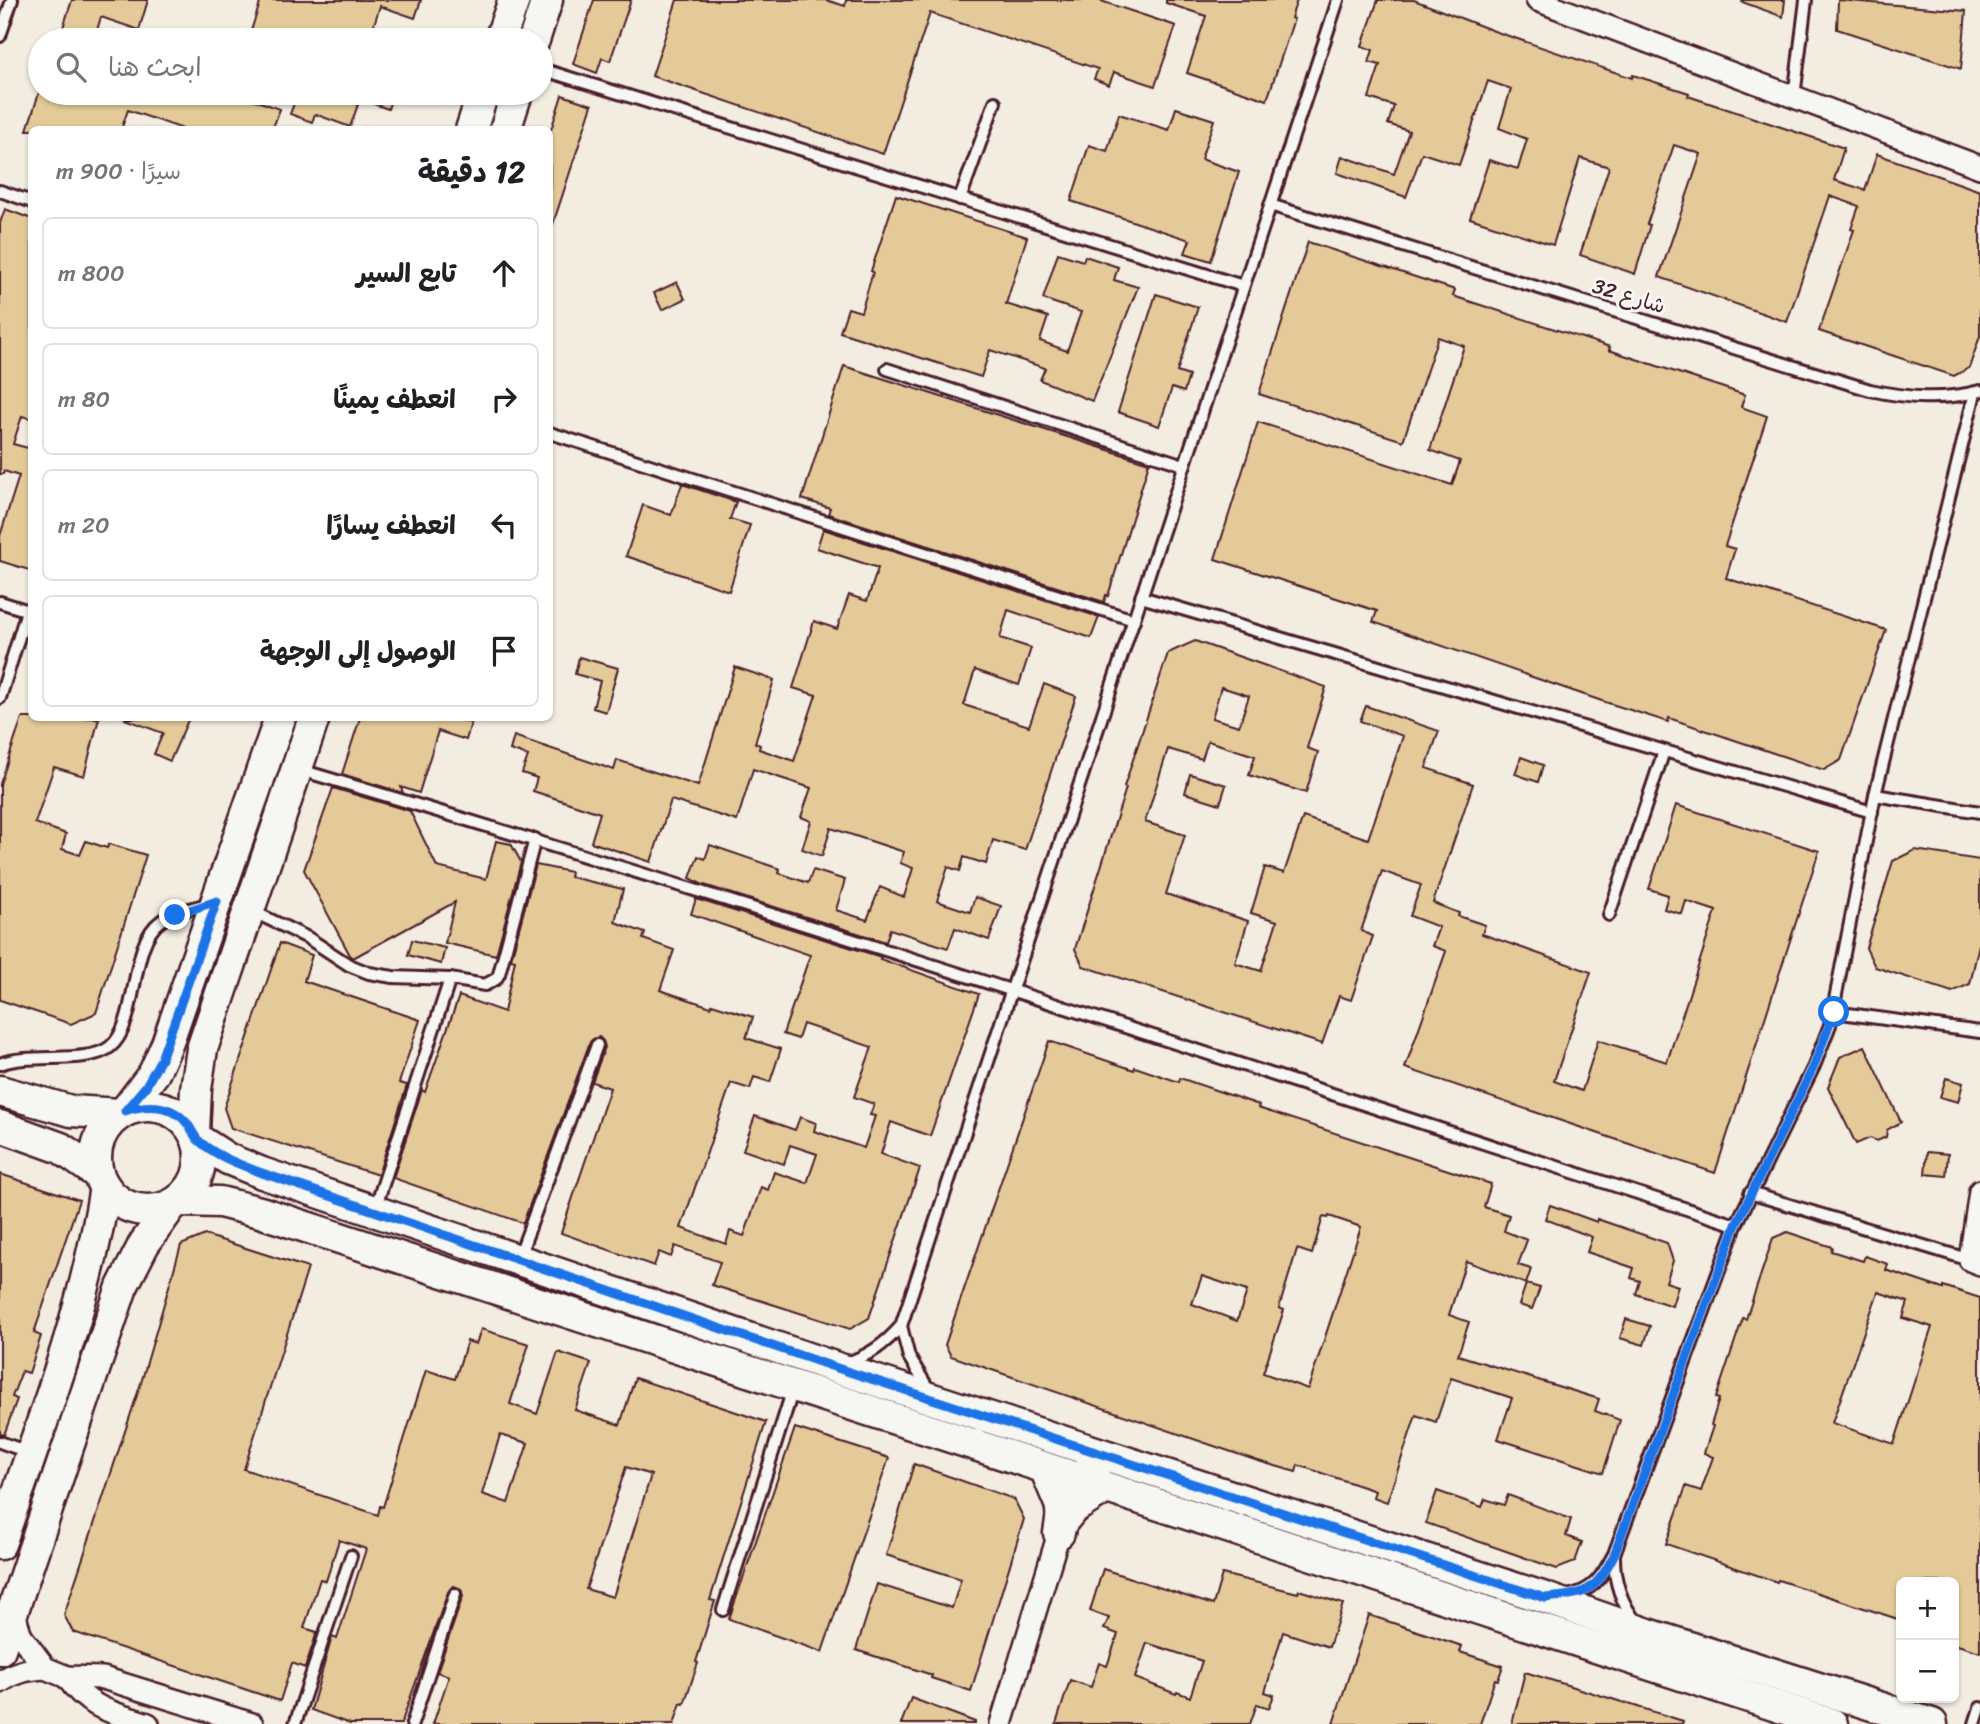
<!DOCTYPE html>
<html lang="ar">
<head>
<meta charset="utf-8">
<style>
	:root { --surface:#fff; --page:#f6f6f6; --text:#202124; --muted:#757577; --line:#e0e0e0 }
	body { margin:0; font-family:Sriracha,"Playpen Sans Arabic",sans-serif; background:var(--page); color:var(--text); direction:rtl }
	.controls { position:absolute; right:21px; bottom:21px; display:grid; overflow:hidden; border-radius:10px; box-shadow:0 2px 5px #0004 }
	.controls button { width:63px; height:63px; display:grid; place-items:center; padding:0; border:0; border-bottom:2px solid var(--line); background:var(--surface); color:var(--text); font:35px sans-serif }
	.stop { position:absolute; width:21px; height:21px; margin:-16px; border:5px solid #1a73e8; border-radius:50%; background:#fff }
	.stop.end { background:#1a73e8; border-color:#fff; box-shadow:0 2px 7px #0008 }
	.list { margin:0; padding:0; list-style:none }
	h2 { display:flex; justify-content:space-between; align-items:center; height:91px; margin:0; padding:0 28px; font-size:30px }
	h2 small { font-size:23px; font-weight:400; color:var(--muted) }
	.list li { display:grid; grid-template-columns:46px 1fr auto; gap:21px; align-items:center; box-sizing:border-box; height:112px; margin:0 14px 14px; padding:0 14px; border:2px solid var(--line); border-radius:10px }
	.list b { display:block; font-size:26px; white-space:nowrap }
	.list em { font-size:23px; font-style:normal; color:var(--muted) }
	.icon { flex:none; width:38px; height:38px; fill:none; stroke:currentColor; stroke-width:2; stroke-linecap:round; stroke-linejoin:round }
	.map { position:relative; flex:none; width:1980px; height:1724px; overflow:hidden; direction:ltr }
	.search { position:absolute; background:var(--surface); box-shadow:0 2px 5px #0004; left:28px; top:28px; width:525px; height:77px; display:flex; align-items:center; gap:18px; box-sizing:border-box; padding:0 24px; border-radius:38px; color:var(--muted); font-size:26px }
	.panel { position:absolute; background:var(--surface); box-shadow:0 2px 5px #0004; left:28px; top:126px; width:525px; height:595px; border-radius:10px; direction:rtl }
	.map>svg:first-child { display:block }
	.building { fill:#e4ca99; stroke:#4a1f2b; stroke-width:2; fill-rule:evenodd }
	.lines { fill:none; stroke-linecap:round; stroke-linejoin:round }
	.service-casing { stroke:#4a1f2b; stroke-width:16 }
	.minor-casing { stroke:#4a1f2b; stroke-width:26 }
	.secondary-casing { stroke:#4a1f2b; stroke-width:35 }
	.service { stroke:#f6f6f2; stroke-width:10 }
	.minor { stroke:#f6f6f2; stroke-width:21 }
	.secondary { stroke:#f6f6f2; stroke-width:30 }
	.route { stroke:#1a73e8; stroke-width:9 }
	.labels { text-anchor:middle; stroke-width:6; stroke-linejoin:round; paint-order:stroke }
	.street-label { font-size:21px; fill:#4a1f2b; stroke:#f6f6f2 }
</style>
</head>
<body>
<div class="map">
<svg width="1980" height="1724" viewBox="0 0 1980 1724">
	<rect width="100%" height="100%" fill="#f2ede0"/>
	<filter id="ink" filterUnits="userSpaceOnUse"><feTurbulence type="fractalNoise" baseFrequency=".0143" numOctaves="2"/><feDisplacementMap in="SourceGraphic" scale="14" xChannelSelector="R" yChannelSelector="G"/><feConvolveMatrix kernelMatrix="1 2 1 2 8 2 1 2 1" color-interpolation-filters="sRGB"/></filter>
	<g filter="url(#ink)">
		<g class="building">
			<polygon points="72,0 148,0 139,30 101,17 94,40 59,40"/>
			<polygon points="261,0 421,0 415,18 380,6 369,40 248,40"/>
			<polygon points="594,0 631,0 610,61 602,58 597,73 573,64"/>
			<polygon points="677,0 826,0 845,6 846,0 1098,0 1176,26 1155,86 1114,72 1109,85 1094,79 1098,69 930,13 883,154 652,76"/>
			<polygon points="1166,0 1297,0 1291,18 1294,19 1267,100 1187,73 1206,16 1166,3"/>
			<polygon points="1378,0 1414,0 1494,31 1632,78 1633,75 1689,93 1688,96 1844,148 1834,180 1865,190 1877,154 1980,191 1980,336 1969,368 1954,376 1819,331 1854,230 1851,229 1859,206 1830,196 1787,322 1659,277 1701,154 1674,145 1647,224 1650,225 1635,274 1580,255 1609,167 1580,158 1553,245 1470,218 1489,160 1518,169 1527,139 1499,128 1511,89 1488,81 1459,165 1422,153 1406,197 1337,173 1342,156 1394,174 1409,131 1388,124 1394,106 1369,98 1380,65 1369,62 1373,50 1362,46"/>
			<polygon points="1743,0 1785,0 1783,17 1742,2"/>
			<polygon points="1838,0 1966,11 1961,69 1837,29"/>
			<polygon points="39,93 235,93 280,109 272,130 258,130 245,125 243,130 186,130 128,110 121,130 27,130"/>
			<polygon points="298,93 393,93 388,109 360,99 350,127 315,114 312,122 290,114"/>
			<polygon points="562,95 592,105 552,227 550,226 550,133"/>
			<polygon points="1176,108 1214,120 1201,159 1239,172 1211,261 1185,253 1190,240 1071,201 1089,145 1107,151 1119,114 1169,130"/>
			<polygon points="896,195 1027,237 1006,304 1048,317 1040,341 1067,351 1081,312 1043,299 1058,253 1083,261 1085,256 1118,267 1114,280 1138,287 1092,401 1040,380 1045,368 990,350 981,377 840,332 848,308 861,312 873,272 871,271"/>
			<polygon points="5,209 32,219 32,419 22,416 13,444 32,449 32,571 0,561 0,536 19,476 4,471 3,474 0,474 0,223"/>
			<polygon points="1308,242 1455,290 1453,296 1610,347 1609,350 1745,395 1741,407 1767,416 1725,546 1735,549 1726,578 1886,630 1841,760 1824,770 1669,718 1668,722 1602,701 1373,622 1377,611 1215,559 1258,422 1452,485 1460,461 1430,450 1464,346 1438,337 1403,441 1259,394"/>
			<polygon points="677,282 685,299 662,310 654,293"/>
			<polygon points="1156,294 1198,307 1177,372 1189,376 1184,392 1172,388 1159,426 1118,412"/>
			<polygon points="844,366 1149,463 1108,596 1106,595 1104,602 828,514 830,508 802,499"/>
			<polygon points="682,484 736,502 730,519 750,525 729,591 626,556 643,505 671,515"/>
			<polygon points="823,529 1099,617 1091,638 1008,610 1000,638 1031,648 1019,685 975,670 964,705 1029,726 1044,684 1076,696 1025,850 993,840 986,864 964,857 960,871 948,867 937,901 970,912 975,897 1001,906 989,940 955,928 948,948 890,929 886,942 701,884 690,878 698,856 705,859 710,845 780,869 779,873 808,883 813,870 845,880 836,910 867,920 880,887 904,897 913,868 900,863 904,852 831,828 822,856 802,849 811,821 801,817 811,788 753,769 737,821 671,800 651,862 591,842 600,813 533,791 537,778 522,773 528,756 510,750 514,736 614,770 617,760 698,786 735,667 774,680 755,743 760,745 759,749 794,761 816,695 793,688 814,621 837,629 849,595 867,601 878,568 817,548"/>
			<path d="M1195,641L1326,687L1307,748L1318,752L1306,793L1249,775L1255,756L1208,741L1202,759L1168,749L1145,822L1185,835L1166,894L1248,921L1235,963L1261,971L1277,921L1251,913L1265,867L1284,873L1303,817L1368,839L1403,736L1360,721L1366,706L1439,731L1426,768L1473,784L1433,903L1459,913L1458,916L1485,925L1482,934L1591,972L1554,1081L1582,1091L1598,1040L1667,1062L1716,911L1686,901L1682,914L1664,909L1668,895L1649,889L1676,805L1819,851L1715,1173L1405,1068L1446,951L1432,946L1439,927L1410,916L1421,885L1382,871L1361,931L1373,936L1351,1000L1339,996L1322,1044L1083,966L1075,949L1126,788L1124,787L1168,653ZM1221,687L1249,696L1239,726L1212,718Z"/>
			<polygon points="579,657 618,668 606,712 593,708 600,681 575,674"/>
			<polygon points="22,718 99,718 84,776 54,767 35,823 66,834 62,849 80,855 86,841 107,848 109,844 146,855 96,1013 71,1024 0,1000 0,784"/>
			<polygon points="126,718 189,718 170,761 154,754 163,733 125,719"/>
			<polygon points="360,718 456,718 471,723 466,740 438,731 419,793 401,787 403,793 342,774"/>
			<polygon points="1521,757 1543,765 1538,782 1515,774"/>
			<polygon points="1190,774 1226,785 1220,804 1185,793"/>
			<polygon points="333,788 410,811 437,867 486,879 496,841 511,844 521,862 496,955 445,943 455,902 353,958 351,957 304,870"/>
			<polygon points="1915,850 1980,860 1980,940 1970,984 1952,992 1875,967 1866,948 1893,861"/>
			<polygon points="536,865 571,872 570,877 623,889 615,922 645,933 643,939 674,950 660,990 711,1007 712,1004 753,1017 746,1038 781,1049 770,1082 754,1077 750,1089 731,1083 681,1228 726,1244 730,1231 744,1236 761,1187 768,1190 774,1172 807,1183 817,1154 790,1145 784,1164 743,1150 755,1116 795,1130 800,1117 816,1123 814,1131 864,1148 875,1116 870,1115 874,1104 854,1097 872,1047 803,1024 798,1039 783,1034 810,955 691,914 696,899 881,957 880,959 979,994 930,1136 891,1122 881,1154 920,1168 869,1318 850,1329 712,1285 720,1262 675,1246 671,1257 659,1252 654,1266 561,1233 610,1088 592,1082 605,1047 603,1041 599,1037 593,1039 590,1042 523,1223 393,1178 422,1090 425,1092 459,996 504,1012 515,960 511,959"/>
			<polygon points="412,940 445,948 441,964 408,955"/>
			<polygon points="280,943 312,955 304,981 420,1020 399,1083 407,1085 378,1175 231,1128 224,1108"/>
			<path d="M1049,1041L1134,1070L1135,1067L1179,1082L1180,1078L1259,1105L1258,1108L1491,1184L1484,1207L1509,1215L1504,1231L1527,1240L1518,1265L1531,1269L1526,1284L1466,1261L1449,1315L1469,1322L1458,1355L1599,1399L1595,1411L1620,1420L1603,1473L1498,1439L1512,1398L1451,1378L1436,1422L1416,1415L1387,1502L1373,1497L1375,1491L1298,1465L1296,1472L1258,1461L951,1356L945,1345ZM1329,1216L1361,1227L1308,1389L1263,1373L1284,1310L1279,1308L1297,1249L1312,1254L1323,1217L1328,1218ZM1202,1276L1247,1291L1237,1321L1192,1304Z"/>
			<polygon points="1865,1046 1901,1122 1887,1130 1886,1137 1877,1141 1870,1138 1856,1144 1828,1087 1840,1057"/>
			<polygon points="1946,1078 1963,1083 1958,1102 1940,1097"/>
			<polygon points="1927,1152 1948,1154 1946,1176 1925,1174"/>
			<polygon points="0,1174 79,1200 34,1333 41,1336 29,1373 22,1371 12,1397 17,1399 4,1435 0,1434"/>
			<polygon points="1550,1205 1597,1222 1597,1219 1667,1243 1673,1261 1666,1282 1678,1286 1672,1306 1636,1294 1640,1281 1631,1278 1634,1268 1587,1252 1592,1237 1545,1219"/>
			<path d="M1787,1232L1832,1247L1831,1251L1863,1261L1865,1256L1888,1264L1886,1270L1943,1289V1286L1980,1298V1652L1954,1644V1582H1901V1620L1778,1580L1777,1582L1666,1544L1686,1486L1701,1491L1713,1457L1704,1453L1713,1426L1711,1425L1719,1399L1716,1398L1737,1335L1743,1318L1746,1319L1773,1238ZM1878,1292L1908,1302L1903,1318L1932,1327L1894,1444L1832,1423Z"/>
			<path d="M205,1235L308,1268L244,1469L378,1515L380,1506L383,1507L426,1370L455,1379L467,1341L476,1344L481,1329L529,1344L510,1404L537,1414L558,1352L591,1363L575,1410L620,1425L635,1378L766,1422L710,1600L715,1601L696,1662L698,1663L684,1704L681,1703L674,1724H433L449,1676L437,1672L463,1596L461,1589L454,1586L448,1592L401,1724H350L311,1710L332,1637L337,1639L366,1549L339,1540L326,1581L320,1579L304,1628L317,1632L305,1668L292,1663L280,1701L73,1632L64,1615L141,1383L181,1245ZM500,1435L528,1443L508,1503L482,1494ZM626,1467L651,1475L613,1597L586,1589Z"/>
			<polygon points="1526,1284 1540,1288 1532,1309 1519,1305"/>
			<polygon points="1626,1319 1650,1326 1644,1345 1620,1338"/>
			<polygon points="795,1428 889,1458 822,1652 729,1619"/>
			<polygon points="914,1464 1014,1499 1024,1519 971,1691 931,1678 932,1675 856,1650 877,1584 952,1608 961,1579 886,1555"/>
			<polygon points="1437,1491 1482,1507 1485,1499 1504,1505 1508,1495 1571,1519 1566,1536 1582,1542 1575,1562 1557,1569 1426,1523"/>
			<path d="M1103,1569L1213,1605L1222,1574L1298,1593L1299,1590L1343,1604L1329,1647L1283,1632L1265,1692L1274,1695L1269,1708L1257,1704L1250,1724H1056L1070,1680L1091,1687L1099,1663L1107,1666L1118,1634L1104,1629L1109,1618L1090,1611ZM1147,1643L1202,1661L1190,1697L1177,1692L1176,1694L1135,1678Z"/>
			<polygon points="1369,1615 1462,1646 1460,1652 1503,1666 1498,1680 1495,1679 1480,1724 1333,1724"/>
			<polygon points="1525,1672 1683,1721 1682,1724 1512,1724"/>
			<polygon points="911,1698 975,1722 975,1724 901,1724"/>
		</g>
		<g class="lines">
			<g class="service-casing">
				<g id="service">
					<polyline points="0,36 12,0"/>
					<polyline points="541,69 1243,286"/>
					<polyline points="1794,97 1806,0"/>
					<polyline points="0,191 32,202"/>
					<polyline points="960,199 995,102"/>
					<path d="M1270,205L1870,390C1907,398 1942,401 1980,391"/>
					<polyline points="887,369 1184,465"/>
					<polyline points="550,433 1134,620"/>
					<polyline points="1141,597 1872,812"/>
					<polyline points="0,602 32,612"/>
					<polyline points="0,698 27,611"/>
					<path d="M297,769C780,912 1257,1070 1736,1225"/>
					<polyline points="1875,795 1980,812"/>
					<polyline points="250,910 308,938 349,965 369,973 393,977 450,979 485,985 496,979 499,974 535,839"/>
					<polyline points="1609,915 1664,751"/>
					<polyline points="1834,1012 1980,1032"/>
					<path d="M0,1064C31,1052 87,1065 110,1047C140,1023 128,944 161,921C175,911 195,908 211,903"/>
					<polyline points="1750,1193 1970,1260"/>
					<polyline points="375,1209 450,979"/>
					<polyline points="519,1257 597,1045"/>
					<polyline points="901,1326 909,1357 929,1390"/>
					<path d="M846,1363C869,1356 885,1344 901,1326L1338,0"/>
					<polyline points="0,1442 30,1453"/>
					<path d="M1614,1557C1614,1582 1621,1603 1637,1623"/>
					<path d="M1566,1596C1593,1592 1602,1577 1614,1554L1736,1225L1814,1066L1830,1025L1875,795L1975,393"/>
					<polyline points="723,1610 793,1389"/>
					<polyline points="295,1724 351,1556"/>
					<polyline points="412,1724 455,1594"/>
					<polyline points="1975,1724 1980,1708"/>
				</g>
			</g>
			<g class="minor-casing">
				<g id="minor">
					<polyline points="1537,0 1980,167"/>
					<polyline points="1980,1191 1970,1260 1980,1264"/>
					<polyline points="1060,1532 1076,1512 1111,1490"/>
					<polyline points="13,1610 21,1636 45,1668 67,1677 103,1678 252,1724"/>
					<path d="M67,1677C88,1709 114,1713 148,1724"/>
					<path d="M0,1682C15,1672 28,1669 45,1668"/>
					<polyline points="1001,1724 1059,1533 1056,1506 1040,1468"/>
				</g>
			</g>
			<g class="secondary-casing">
				<g id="secondary">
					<polyline points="500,40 514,0"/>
					<polyline points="534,40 547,0"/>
					<polyline points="471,130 483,93"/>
					<polyline points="505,130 517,93"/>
					<polyline points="0,1091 71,1111 120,1114"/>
					<circle cx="148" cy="1158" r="52"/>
					<polyline points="125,1111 154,1073 167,1044 280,718"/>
					<polyline points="0,1126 61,1148 98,1174"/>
					<polyline points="194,1133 196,1089 202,1049 314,718"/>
					<polyline points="197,1139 228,1159 262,1173 834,1367 1545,1598 1648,1634 1932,1724"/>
					<polyline points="178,1201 220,1202 260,1212 1832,1724"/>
					<path d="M1059,1533C1064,1504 1062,1482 1094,1470"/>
					<path d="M0,1544C40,1427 86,1310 105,1187"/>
					<polyline points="0,1649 122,1287 144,1244 172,1205"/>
				</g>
			</g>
			<use href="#service" class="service"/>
			<use href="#minor" class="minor"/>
			<use href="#secondary" class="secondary"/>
		</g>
	</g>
	<g class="lines" filter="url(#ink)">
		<path class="route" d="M175,915L217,901L161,1059L146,1086L125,1111C147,1104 170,1104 186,1122C191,1128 194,1136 198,1140C215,1156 241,1165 262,1173L834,1367L1545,1598C1587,1594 1594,1593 1614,1555L1736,1225L1814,1066L1834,1012"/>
	</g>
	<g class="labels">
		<g class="street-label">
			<text transform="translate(1629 296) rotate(17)" y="7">شارع 32</text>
		</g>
	</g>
</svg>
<div class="controls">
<button>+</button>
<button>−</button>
</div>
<div class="stop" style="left:1834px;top:1012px"></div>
<div class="stop end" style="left:175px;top:915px"></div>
<div class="search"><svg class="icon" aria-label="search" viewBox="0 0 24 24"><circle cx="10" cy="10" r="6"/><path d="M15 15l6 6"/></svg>ابحث هنا</div>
<section class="panel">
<h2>12 دقيقة<small>سيرًا · 900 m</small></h2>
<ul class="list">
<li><svg class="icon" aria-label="ahead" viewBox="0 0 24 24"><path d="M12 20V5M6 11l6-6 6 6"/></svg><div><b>تابع السير</b></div><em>800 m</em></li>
<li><svg class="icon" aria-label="right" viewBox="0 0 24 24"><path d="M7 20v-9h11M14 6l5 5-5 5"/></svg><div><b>انعطف يمينًا</b></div><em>80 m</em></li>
<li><svg class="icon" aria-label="left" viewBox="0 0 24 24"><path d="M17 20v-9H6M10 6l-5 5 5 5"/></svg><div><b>انعطف يسارًا</b></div><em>20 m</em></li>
<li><svg class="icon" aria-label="arrive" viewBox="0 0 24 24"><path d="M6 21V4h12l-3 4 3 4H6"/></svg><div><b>الوصول إلى الوجهة</b></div></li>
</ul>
</section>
</div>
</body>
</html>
